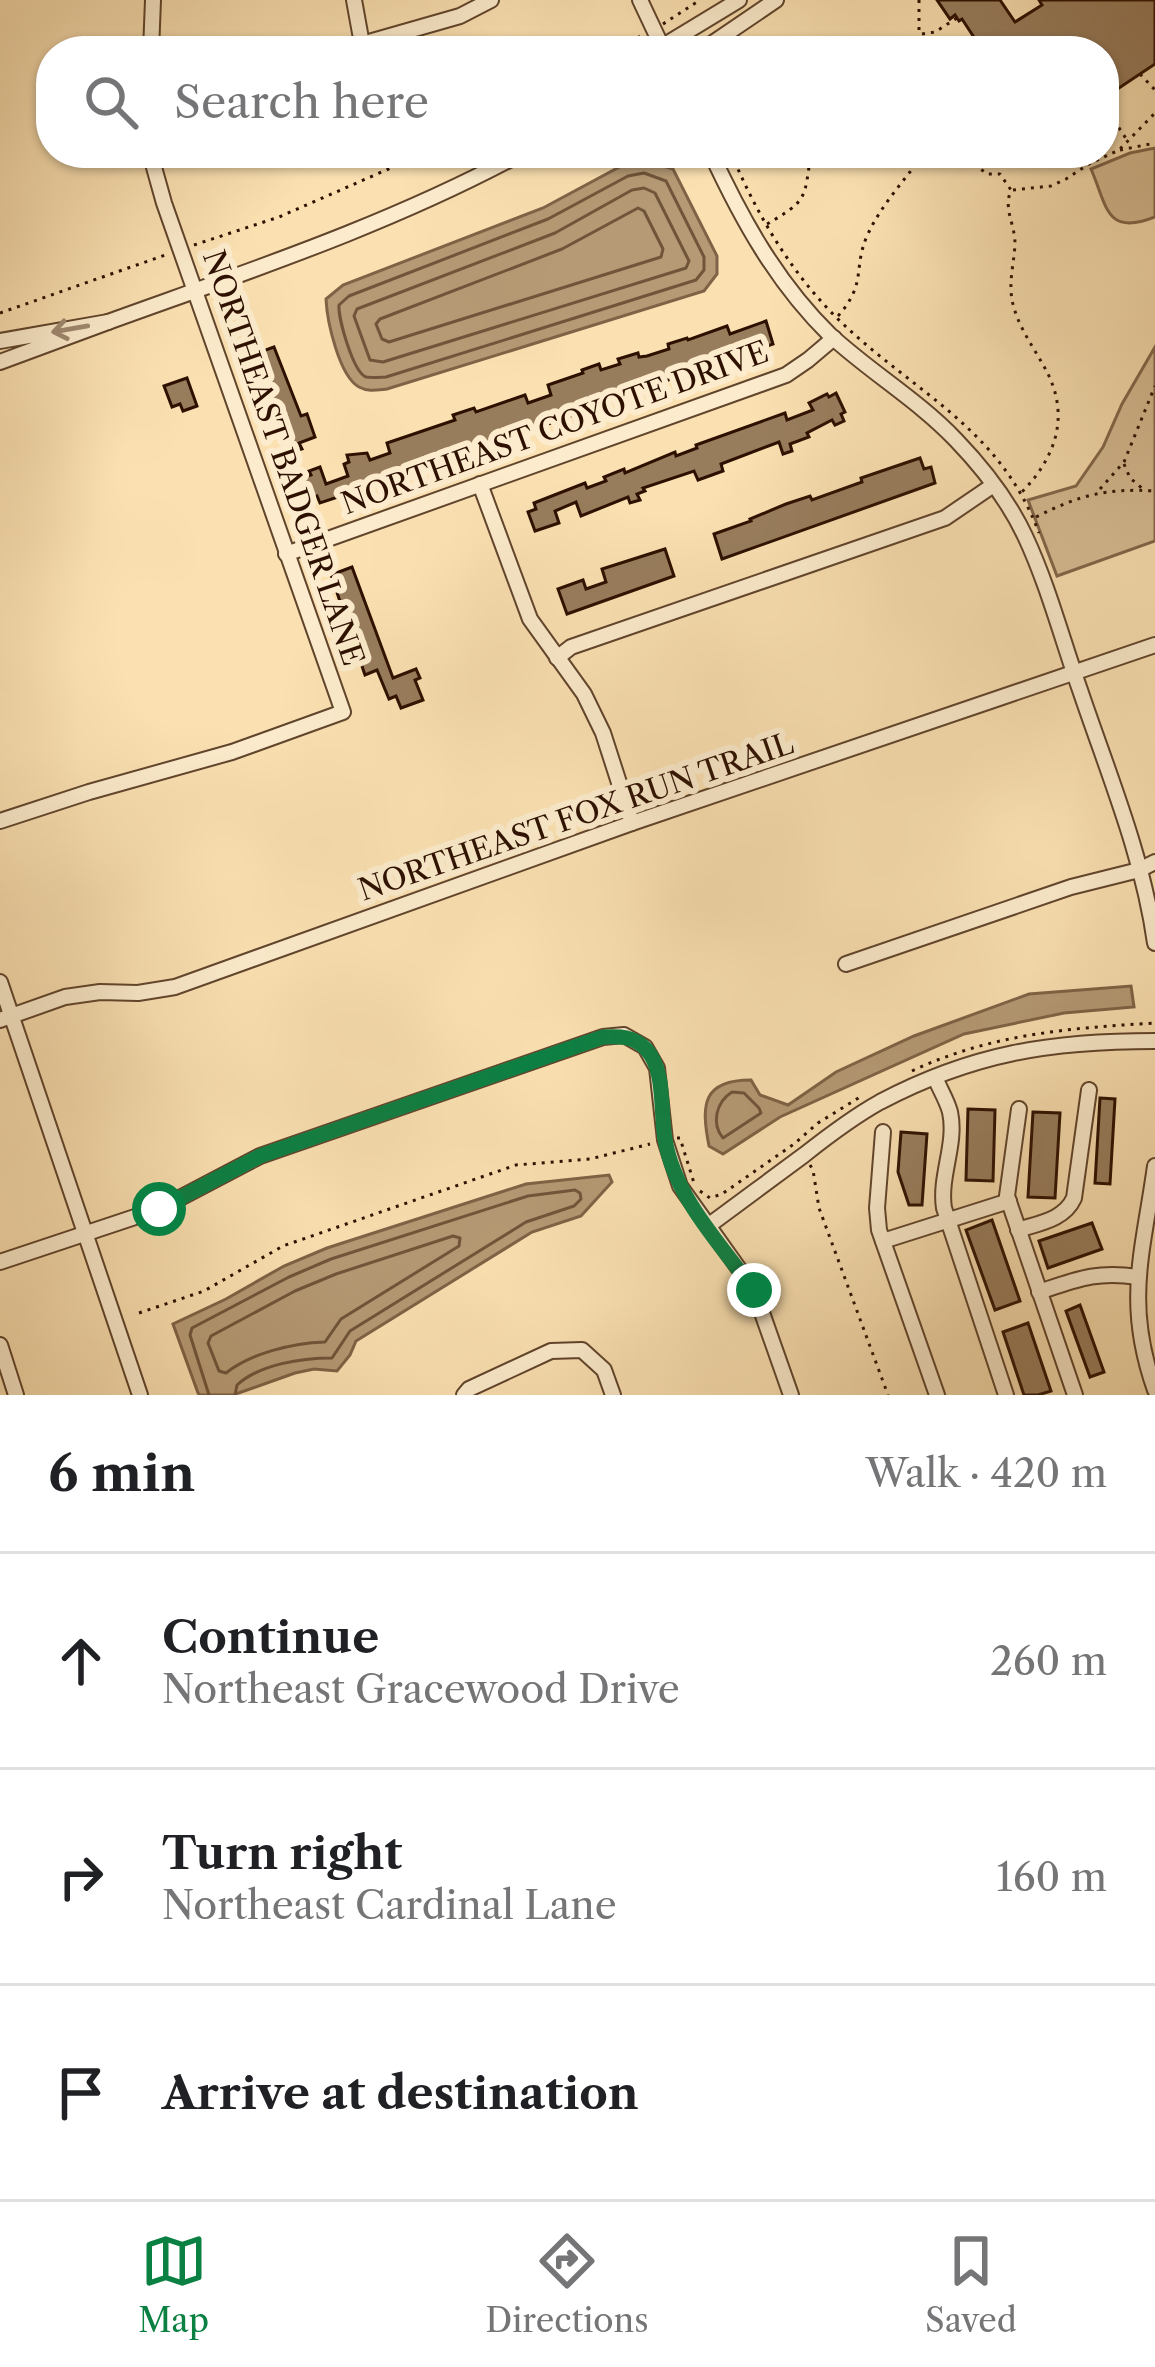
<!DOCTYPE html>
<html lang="en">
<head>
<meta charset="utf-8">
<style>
	:root { --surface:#fff; --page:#f6f6f6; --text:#202124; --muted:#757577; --line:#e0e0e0; --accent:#0b8043 }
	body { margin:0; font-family:"Libre Caslon Text",serif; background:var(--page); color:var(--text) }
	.stop { position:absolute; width:36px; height:36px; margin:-27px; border:9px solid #0b8043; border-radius:50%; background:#fff }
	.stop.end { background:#0b8043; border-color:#fff; box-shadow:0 3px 12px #0008 }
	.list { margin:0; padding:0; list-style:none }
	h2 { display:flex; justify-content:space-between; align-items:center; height:156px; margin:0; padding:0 48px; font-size:51px }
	h2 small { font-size:39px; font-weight:400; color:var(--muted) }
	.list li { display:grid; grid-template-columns:78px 1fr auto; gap:36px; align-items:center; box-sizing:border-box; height:216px; padding:0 48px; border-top:3px solid var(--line) }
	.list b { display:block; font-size:45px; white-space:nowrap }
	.list p { margin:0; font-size:39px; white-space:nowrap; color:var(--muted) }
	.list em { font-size:39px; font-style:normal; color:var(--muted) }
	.icon { flex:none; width:66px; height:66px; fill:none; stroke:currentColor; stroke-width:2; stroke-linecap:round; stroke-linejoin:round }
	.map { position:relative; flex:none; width:1155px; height:1395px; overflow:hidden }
	.search { position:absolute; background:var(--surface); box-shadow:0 3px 9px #0004; left:36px; right:36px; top:36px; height:132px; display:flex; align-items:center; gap:30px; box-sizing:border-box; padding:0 42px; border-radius:48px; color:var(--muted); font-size:45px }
	.sheet { height:804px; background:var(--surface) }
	nav { display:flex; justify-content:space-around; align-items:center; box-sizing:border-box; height:168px; border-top:3px solid var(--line); background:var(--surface); font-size:33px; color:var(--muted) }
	nav a { display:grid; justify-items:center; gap:6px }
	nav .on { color:var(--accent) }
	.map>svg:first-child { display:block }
	.green { fill:#d8bd94; stroke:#82664a; stroke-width:3 }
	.water { fill:#b59a75; stroke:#7f6346; stroke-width:3 }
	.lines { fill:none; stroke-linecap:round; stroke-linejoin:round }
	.shore { stroke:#71553a; stroke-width:3 }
	.building { fill:#987d5d; stroke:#2d1000; stroke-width:3 }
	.minor-casing { stroke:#60442c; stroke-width:18 }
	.path { stroke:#2d1000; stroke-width:3; stroke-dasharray:3 6; stroke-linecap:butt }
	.minor { stroke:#fceccd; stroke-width:14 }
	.oneway { stroke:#9f8971 }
	.route { stroke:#0b8043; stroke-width:15 }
	.labels { text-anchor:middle; stroke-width:12; stroke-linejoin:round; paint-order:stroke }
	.street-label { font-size:30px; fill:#2d1000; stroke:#fceccd }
</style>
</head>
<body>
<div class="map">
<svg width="1155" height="1395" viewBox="0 0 1155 1395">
	<rect width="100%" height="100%" fill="#fbe1b2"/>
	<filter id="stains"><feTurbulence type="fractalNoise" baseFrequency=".00167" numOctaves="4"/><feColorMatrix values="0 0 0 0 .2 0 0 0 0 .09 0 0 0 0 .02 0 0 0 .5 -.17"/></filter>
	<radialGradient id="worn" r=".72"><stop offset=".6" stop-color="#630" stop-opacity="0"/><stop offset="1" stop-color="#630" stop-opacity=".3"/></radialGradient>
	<g class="green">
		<path d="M1155,148V217C1105,237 1107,205 1091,169L1130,153Z"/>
		<polygon points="1155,347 1155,541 1057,576 1028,500 1076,486 1103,447 1122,404"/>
	</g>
	<g class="water">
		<path d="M646,161L673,169L717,256V274L704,291L387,389C377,390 368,392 359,387C339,376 327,321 326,299L343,285L543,208L625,164Z"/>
		<path d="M1131,986L1134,1007L1064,1013L964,1034L780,1117L723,1154L709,1146C701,1105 702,1080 751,1080L760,1095L788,1105L836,1072L914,1036L1029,994Z"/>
		<polygon points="609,1175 612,1182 581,1216 532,1232 356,1341 350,1355 337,1371 314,1369 295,1373 233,1395 200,1395 198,1393 173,1324 226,1299 284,1266 327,1248 526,1184"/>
	</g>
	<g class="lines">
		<g class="shore">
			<path d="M644,173L666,181L704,257V270L696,280L386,377C383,377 370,378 366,377C353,372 338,318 339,305L349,296L548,219L628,176Z"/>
			<polygon points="644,188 655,193 689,261 686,268 383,362 370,360 354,316 357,309 555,233 632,190"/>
			<polygon points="638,208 644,211 663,249 661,257 389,342 382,339 376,324 380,319 562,249"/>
			<path d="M732,1092L744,1093L759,1108L761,1113L723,1138C711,1124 716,1102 732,1092Z"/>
			<path d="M453,1236L460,1238L459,1246L341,1319L325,1342C293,1343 251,1353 226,1373L219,1371L208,1343L211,1336L295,1291L336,1274Z"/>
			<path d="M209,1395L190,1335L192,1328L289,1277L331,1259L528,1196L575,1190L580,1193L581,1199L574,1206L526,1222L350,1331L332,1358C302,1358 260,1364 237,1385L235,1395"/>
		</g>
	</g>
	<g class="building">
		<polygon points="937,0 1000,0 1015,22 1042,5 1039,0 1155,0 1155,64 1104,98 1104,51 983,51 962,19 959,21 955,15 950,19"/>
		<polygon points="766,321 773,344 665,381 663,375 640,382 643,390 630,394 627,386 601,395 604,404 476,450 475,446 426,466 366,482 368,487 320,503 317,496 304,501 297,480 311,475 309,471 320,467 326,484 348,476 344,464 349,462 347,455 367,453 370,460 390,453 387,443 455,420 453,415 474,408 476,412 525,395 528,403 551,395 548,385 583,373 582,370 599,364 601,370 620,364 618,359 638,353 639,357 647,356 669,349 668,344 687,338 688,340 727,326 730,334"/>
		<polygon points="274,347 301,416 307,414 315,437 299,443 302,449 288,454 252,355"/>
		<polygon points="187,378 197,406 183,411 180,404 172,407 164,386"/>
		<polygon points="836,393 845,412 841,414 844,421 835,425 832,420 807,433 809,437 790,444 792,451 783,454 779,442 721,464 723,471 698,480 694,471 643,488 645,491 637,494 640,500 630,503 628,497 581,516 576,502 555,511 559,523 535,531 528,512 536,509 534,503 585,483 587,488 606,481 604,477 624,469 625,473 675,452 676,456 697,448 696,445 785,413 787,420 813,410 809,403 827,394 829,397"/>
		<polygon points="920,458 924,469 931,467 935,483 722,559 714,534 751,521 750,519 786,504 810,496 812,500 862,482 861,478"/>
		<polygon points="665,549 674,576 567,614 558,589 583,580 586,589 606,582 602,569"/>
		<polygon points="352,567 393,678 416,669 420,678 415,680 423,700 401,708 396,696 389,699 377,670 365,675 331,575"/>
		<polygon points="1100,1098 1115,1099 1110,1184 1095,1183"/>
		<polygon points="968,1109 995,1110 993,1181 966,1180"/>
		<polygon points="1033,1112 1060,1113 1055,1198 1028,1197"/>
		<polygon points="901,1132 927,1134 922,1205 909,1205 898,1172"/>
		<polygon points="992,1220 1020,1301 995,1310 966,1230"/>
		<polygon points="1092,1223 1102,1249 1048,1268 1039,1241"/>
		<polygon points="1080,1305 1104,1372 1090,1377 1066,1311"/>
		<polygon points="1028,1323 1051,1391 1038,1395 1024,1395 1003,1332"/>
	</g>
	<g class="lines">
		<g class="minor-casing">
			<g id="minor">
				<polyline points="354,0 362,44 460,16 491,0"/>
				<polyline points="640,0 664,51"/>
				<polyline points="151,51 153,0"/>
				<polyline points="655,51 739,0"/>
				<polyline points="701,51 776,0"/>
				<path d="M711,153C742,220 777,283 830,335C870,372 918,400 956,440C982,467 1009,502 1025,536C1048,585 1062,639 1080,690C1108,773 1143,856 1155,943"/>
				<path d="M108,322C249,271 391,224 522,153"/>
				<polyline points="0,341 108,322 0,362"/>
				<polyline points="480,484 530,619 584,694 603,733 632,823"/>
				<polyline points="286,554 786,375 808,360 834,338"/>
				<polyline points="557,658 571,647 945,518 992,486"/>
				<polyline points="0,821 89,792 232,752 343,712 164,203 150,153"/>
				<polyline points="846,964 1071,887 1139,870 1155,862"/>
				<polyline points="0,982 140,1395"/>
				<polyline points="0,1020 65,997 100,992 138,993 175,987 632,823 1155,645"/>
				<path d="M935,1077C939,1088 947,1100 950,1112C957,1144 939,1176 944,1208L1006,1395"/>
				<polyline points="1019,1109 1007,1196 1075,1395"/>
				<polyline points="883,1132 877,1208 879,1230 937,1395"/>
				<path d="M1155,1166C1143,1253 1124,1302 1155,1390"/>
				<path d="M708,1226C740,1202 772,1179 804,1155C828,1136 853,1117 880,1102C973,1053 1051,1041 1155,1041"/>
				<path d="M1018,1230C1039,1223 1064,1220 1074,1198L1089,1090"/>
				<polyline points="883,1241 1009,1201"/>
				<polyline points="0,1262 159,1209 260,1156 603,1037 624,1035 645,1047 657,1068 665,1140 680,1186 754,1290 791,1395"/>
				<path d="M1039,1292C1078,1279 1096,1271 1138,1277"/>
				<polyline points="0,1345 16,1395"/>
				<polyline points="464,1395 469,1389 551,1351 582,1350 604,1370 613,1395"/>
			</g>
		</g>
		<g class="path">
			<polyline points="919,0 919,51"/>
			<polyline points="663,24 700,0"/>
			<polyline points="922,34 935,32 957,18"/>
			<polyline points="614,51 644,34"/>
			<polyline points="1140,74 1155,90"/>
			<polyline points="1104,105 1127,140"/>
			<polyline points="1120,150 1155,143"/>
			<path d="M731,153C757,215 792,275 841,322C916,394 1000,428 1039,533"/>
			<path d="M960,153L987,174H1000L1011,190C1003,210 1015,223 1015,244C1014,266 1007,285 1014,308C1021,332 1037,352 1048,374C1070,419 1054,459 1022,492"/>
			<polyline points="1013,190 1051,186 1066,179 1089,164 1119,150 1155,113"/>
			<path d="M767,224C809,200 804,198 811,153"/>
			<polyline points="194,245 279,217 425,153"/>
			<polyline points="0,313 168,254"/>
			<path d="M838,316C868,282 852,268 868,234C881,205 906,179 924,153"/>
			<polyline points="1124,464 1130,478 1143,489"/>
			<polyline points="1100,489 1124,462 1155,386"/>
			<path d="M1036,517C1080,495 1106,488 1155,491"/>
			<path d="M912,1071C990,1034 1070,1028 1155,1023"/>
			<polyline points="677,1138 680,1138 694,1183"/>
			<polyline points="810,1165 813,1170 819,1208 888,1395"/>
			<polyline points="700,1191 710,1198 722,1194 794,1144 818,1123 860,1097"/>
			<polyline points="139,1313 204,1291 283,1246 516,1165 590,1159 650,1144"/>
		</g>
		<use href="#minor" class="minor"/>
	</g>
	<defs><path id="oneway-shaft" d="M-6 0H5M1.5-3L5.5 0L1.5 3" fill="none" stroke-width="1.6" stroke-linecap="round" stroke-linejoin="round" transform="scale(3)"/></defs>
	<use class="oneway" href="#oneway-shaft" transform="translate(70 329) rotate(170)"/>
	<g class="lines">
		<path class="route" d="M159,1209L260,1156L603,1037C619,1036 634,1036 646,1049C666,1070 660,1111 665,1139C674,1196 720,1244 754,1290"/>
	</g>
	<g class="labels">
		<g class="street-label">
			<text transform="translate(555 428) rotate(-20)" y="10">NORTHEAST COYOTE DRIVE</text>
			<text transform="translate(283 458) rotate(71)" y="10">NORTHEAST BADGER LANE</text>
			<text transform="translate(576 817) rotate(-19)" y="10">NORTHEAST FOX RUN TRAIL</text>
		</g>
	</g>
	<rect width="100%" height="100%" filter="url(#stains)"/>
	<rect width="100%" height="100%" fill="url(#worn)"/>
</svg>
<div class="stop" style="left:159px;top:1209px"></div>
<div class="stop end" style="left:754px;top:1290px"></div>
<div class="search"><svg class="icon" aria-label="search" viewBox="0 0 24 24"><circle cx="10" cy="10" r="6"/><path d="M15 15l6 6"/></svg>Search here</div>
</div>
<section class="sheet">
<h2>6 min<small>Walk · 420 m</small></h2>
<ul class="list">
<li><svg class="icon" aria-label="ahead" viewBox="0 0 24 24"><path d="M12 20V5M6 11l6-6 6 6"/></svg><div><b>Continue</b><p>Northeast Gracewood Drive</p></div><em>260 m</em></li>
<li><svg class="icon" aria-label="right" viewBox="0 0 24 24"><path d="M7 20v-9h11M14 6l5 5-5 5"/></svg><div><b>Turn right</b><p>Northeast Cardinal Lane</p></div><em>160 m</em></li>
<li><svg class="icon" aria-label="arrive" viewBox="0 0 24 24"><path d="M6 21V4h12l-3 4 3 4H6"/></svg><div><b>Arrive at destination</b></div></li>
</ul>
</section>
<nav>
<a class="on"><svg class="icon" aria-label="map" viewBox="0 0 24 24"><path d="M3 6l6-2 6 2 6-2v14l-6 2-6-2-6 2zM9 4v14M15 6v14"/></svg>Map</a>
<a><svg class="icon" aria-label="directions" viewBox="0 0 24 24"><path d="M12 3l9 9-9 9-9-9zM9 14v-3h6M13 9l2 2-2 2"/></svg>Directions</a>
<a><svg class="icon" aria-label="saved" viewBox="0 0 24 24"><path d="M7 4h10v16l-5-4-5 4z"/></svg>Saved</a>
</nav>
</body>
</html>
